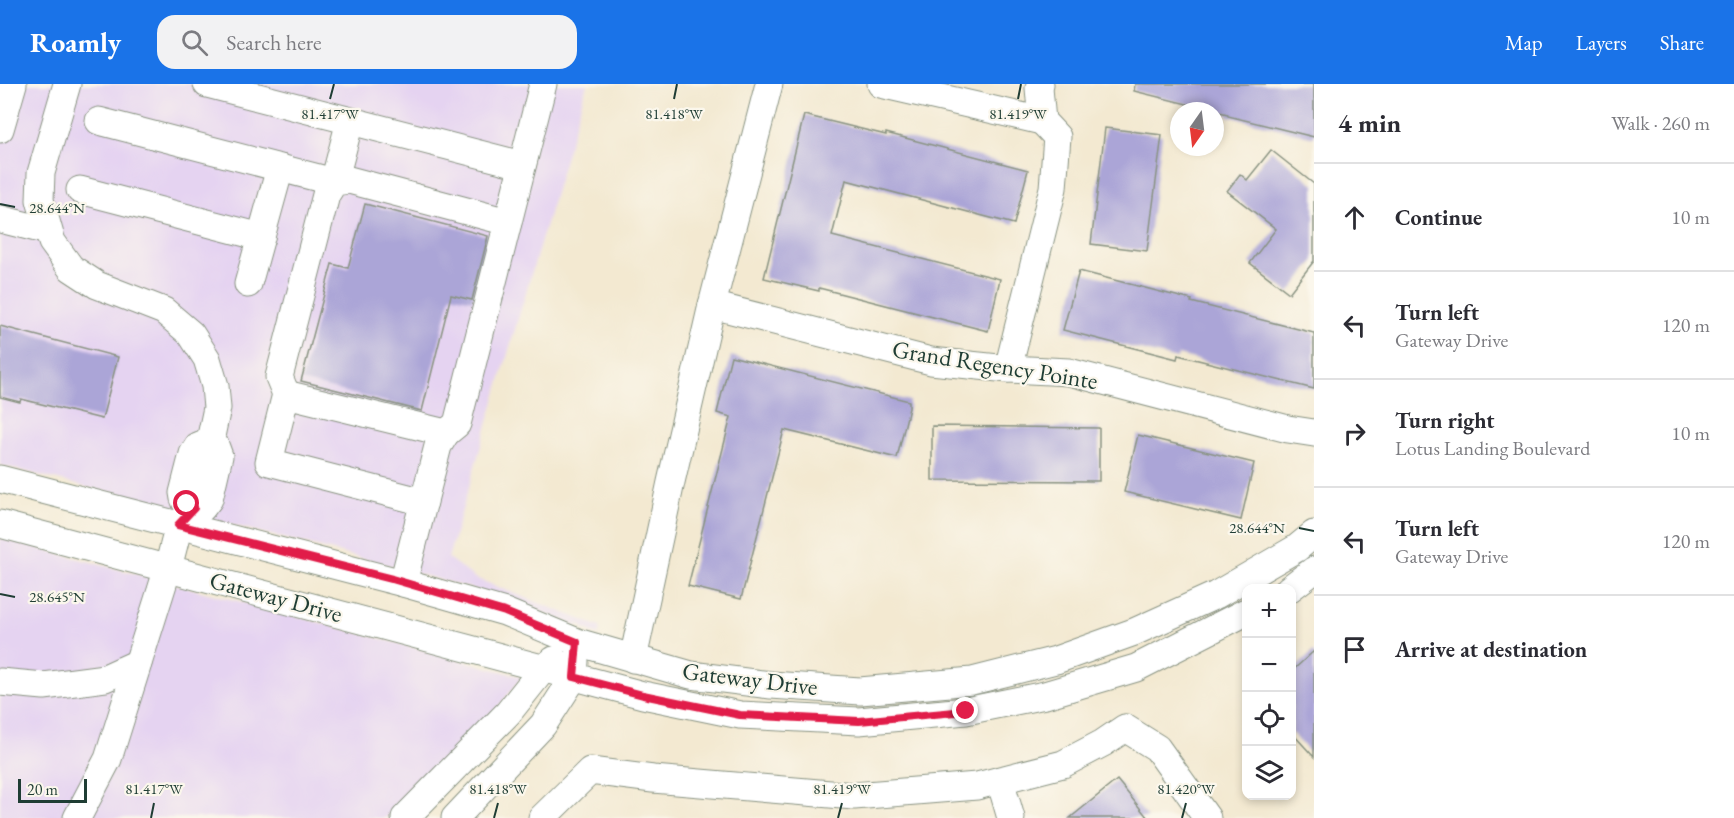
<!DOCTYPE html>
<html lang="en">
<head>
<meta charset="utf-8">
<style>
	:root { --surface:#fff; --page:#f2f2f3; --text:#2b2b33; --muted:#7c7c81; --line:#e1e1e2; --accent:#1a73e8 }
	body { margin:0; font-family:"EB Garamond",serif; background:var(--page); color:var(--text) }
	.controls { position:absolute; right:18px; bottom:18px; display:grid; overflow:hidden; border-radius:12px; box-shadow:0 3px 9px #0003 }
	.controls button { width:54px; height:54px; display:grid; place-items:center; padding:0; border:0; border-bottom:2px solid var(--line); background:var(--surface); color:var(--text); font:30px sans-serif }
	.compass { position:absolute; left:1170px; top:18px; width:54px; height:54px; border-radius:50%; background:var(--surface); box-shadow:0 3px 9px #0003; rotate:194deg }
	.scale { position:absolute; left:18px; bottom:15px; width:69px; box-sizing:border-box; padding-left:6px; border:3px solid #1f3d34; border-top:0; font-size:16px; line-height:21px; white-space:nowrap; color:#1f3d34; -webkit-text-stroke:4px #fbf7ec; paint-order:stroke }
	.stop { position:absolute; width:18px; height:18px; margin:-14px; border:4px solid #e11d48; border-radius:50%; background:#fff }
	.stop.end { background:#e11d48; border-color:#fff; box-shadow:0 2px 6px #0008 }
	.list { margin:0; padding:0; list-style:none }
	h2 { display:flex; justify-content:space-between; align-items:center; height:78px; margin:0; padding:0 24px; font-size:26px }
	h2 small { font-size:20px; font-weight:400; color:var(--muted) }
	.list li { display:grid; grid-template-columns:39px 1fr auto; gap:18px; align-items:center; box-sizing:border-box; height:108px; padding:0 24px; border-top:2px solid var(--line) }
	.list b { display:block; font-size:22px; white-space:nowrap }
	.list p { margin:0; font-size:20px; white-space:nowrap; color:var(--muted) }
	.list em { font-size:20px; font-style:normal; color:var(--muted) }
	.icon { flex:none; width:33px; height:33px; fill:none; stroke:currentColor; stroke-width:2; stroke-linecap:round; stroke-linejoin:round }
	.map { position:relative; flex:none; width:1314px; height:734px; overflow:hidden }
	header { display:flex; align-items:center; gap:36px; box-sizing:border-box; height:84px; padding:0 30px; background:var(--accent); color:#fff }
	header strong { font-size:28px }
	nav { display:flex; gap:33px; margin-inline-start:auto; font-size:21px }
	.search { width:420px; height:54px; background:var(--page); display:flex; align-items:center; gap:15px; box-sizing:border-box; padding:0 21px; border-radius:18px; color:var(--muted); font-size:22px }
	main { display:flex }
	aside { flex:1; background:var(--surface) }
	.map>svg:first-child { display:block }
	.built { fill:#e5d3f1 }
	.building { fill:#aba5d7 }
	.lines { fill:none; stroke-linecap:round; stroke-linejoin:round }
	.minor-casing { stroke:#899382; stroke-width:29 }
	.minor { stroke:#fff; stroke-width:27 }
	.route { stroke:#e11d48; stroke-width:8 }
	.ticks { fill:none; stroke:#1f3d34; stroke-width:2 }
	.labels { text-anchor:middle; stroke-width:4.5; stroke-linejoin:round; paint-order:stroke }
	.street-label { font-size:24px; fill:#1f3d34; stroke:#fbf7ec }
	.ticks-label { font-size:15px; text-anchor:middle; fill:#1f3d34; stroke:#fbf7ec; stroke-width:4.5; stroke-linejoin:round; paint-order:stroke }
</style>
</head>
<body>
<header>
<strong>Roamly</strong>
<div class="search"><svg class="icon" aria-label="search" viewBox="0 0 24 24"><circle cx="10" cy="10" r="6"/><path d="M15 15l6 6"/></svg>Search here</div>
<nav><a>Map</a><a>Layers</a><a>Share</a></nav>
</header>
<main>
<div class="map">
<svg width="1314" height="734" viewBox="0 0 1314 734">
	<rect width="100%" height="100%" fill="#fbf7ec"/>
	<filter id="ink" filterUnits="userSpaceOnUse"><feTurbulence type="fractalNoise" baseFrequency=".0167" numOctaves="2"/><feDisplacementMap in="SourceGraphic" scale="12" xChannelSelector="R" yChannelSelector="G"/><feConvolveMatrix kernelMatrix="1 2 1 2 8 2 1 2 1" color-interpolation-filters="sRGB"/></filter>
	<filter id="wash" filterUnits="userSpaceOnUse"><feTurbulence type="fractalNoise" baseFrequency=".008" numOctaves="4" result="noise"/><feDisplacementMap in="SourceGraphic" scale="24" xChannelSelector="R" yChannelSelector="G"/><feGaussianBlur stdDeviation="1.35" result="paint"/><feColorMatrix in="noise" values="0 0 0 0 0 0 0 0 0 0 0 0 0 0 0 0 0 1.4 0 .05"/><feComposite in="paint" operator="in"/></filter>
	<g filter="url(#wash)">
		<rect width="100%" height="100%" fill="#f3e9d1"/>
		<g class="built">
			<polygon points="0,0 587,0 448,474 475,494 600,543 599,551 590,548 590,546 584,545 580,540 576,543 508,515 395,483 0,381"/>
			<polygon points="0,454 450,573 522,593 500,621 389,733 387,732 386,734 0,734"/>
		</g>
		<g id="blocks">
			<g class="building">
				<polygon points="1135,0 1314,0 1314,53 1228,32 1228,30 1134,7"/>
				<polygon points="804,31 886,51 886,49 1028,86 1014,140 846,96 832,152 1000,195 988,247 819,204 819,207 764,194"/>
				<polygon points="1105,44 1162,51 1147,167 1091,160"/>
				<polygon points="1271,66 1314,100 1314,177 1289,209 1250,179 1276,145 1227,107 1240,90 1247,96"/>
				<polygon points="365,120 488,152 472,216 451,211 422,327 301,297 332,180 348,184"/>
				<polygon points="1079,187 1192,216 1191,218 1314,249 1314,305 1178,271 1177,275 1063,246"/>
				<polygon points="0,242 118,273 102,335 21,315 20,318 0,313"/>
				<polygon points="731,272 909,317 909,324 897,374 784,346 741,515 688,502 731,333 717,329"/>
				<polygon points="932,342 1099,344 1099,397 932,396"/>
				<polygon points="1138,351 1254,379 1241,436 1124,408"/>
				<polygon points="1314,567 1314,673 1292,649 1292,587"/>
				<polygon points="1117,696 1148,734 1070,734"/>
			</g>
		</g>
	</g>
	<g filter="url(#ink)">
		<use href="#blocks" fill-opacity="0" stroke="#899382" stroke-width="1.5"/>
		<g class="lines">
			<g class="minor-casing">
				<g id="minor">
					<polyline points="67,0 41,89 40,116 52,158 71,184 97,201 164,227 191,250 207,275 215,302 217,324 210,357"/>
					<polyline points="207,0 522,81"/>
					<polyline points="881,0 1042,37"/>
					<polyline points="99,37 334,98 350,37"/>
					<polyline points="0,45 13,0"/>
					<polyline points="80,106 261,153"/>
					<polyline points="0,135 48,147"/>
					<polyline points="248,200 280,84"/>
					<polyline points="712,221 931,277 1008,285 1069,288 1288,345 1314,349"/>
					<polyline points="1008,285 1053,104 1057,53 1042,37 1039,4 1040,0"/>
					<polyline points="286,310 279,293 326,111 334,98 349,96 508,138"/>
					<path d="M210,357L215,361L219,372L209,415L202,424C191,424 184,421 183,409L193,370L198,362Z"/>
					<polyline points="0,395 403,499 505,528 577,558 691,591 771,601 860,607 972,597 1056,576 1134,548 1216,511 1297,464 1314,450"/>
					<polyline points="424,418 269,378 286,310 446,349"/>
					<polyline points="0,440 643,611 740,631 859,637 966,627 1045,611 1136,584 1246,528"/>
					<polyline points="403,499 438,362 446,349 457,340 543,0"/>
					<polyline points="1289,505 1314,486"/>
					<polyline points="633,575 671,398 712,221 769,0"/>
					<polyline points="0,598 44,602 105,594 138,579"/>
					<polyline points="1000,696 1011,734"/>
					<polyline points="77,734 108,675 168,484 179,441 194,424"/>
					<polyline points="405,734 508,629 543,585 554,576"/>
					<polyline points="455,734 543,641 574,593 575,577"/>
					<polyline points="542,734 590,687 653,695 854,712 977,702 1063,680 1103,659 1125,644 1157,664 1207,734"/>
				</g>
			</g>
			<use href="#minor" class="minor"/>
		</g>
	</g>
	<g class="lines" filter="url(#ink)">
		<polyline class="route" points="187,420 194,424 178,441 392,495 505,528 577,558 574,593 643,611 740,631 859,637 966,627"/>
	</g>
	<path class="ticks" d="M330,15L334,0M674,15L677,0M1018,15L1021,0M0,120L15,123M1299,444L1314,447M0,510L15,513M151,734L154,719M494,734L498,719M838,734L842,719M1182,734L1186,719"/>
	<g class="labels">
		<g class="street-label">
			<text transform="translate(995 281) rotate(9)" y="8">Grand Regency Pointe</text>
			<text transform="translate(276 513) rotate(15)" y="8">Gateway Drive</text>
			<text transform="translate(750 595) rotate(7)" y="8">Gateway Drive</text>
		</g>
	</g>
	<g class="ticks-label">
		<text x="330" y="35">81.417°W</text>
		<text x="674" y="35">81.418°W</text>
		<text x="1018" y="35">81.419°W</text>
		<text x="57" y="129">28.644°N</text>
		<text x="1257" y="449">28.644°N</text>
		<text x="57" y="518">28.645°N</text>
		<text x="154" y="710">81.417°W</text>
		<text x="498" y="710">81.418°W</text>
		<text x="842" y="710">81.419°W</text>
		<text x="1186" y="710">81.420°W</text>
	</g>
</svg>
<div class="controls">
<button>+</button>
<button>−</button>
<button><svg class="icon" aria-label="locate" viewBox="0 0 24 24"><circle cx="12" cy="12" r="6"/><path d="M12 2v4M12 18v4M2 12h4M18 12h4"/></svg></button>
<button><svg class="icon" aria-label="layers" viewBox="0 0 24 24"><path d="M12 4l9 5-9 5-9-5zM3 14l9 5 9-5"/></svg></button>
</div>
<svg class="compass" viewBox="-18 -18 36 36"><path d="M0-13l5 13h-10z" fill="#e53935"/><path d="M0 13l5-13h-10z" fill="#7c7c81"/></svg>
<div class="scale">20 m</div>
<div class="stop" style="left:187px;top:420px"></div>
<div class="stop end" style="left:966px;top:627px"></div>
</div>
<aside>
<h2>4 min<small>Walk · 260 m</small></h2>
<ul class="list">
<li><svg class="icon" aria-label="ahead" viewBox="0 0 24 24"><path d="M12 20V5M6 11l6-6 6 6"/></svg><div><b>Continue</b></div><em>10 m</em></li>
<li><svg class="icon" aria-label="left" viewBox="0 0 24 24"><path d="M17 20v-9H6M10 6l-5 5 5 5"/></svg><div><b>Turn left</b><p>Gateway Drive</p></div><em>120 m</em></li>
<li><svg class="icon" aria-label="right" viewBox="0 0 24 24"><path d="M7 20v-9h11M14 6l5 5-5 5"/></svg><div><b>Turn right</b><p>Lotus Landing Boulevard</p></div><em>10 m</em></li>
<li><svg class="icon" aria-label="left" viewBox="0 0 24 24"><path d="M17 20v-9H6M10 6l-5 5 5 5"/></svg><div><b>Turn left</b><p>Gateway Drive</p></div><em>120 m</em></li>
<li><svg class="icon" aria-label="arrive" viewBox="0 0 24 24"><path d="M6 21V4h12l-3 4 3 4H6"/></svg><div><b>Arrive at destination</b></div></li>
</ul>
</aside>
</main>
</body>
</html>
